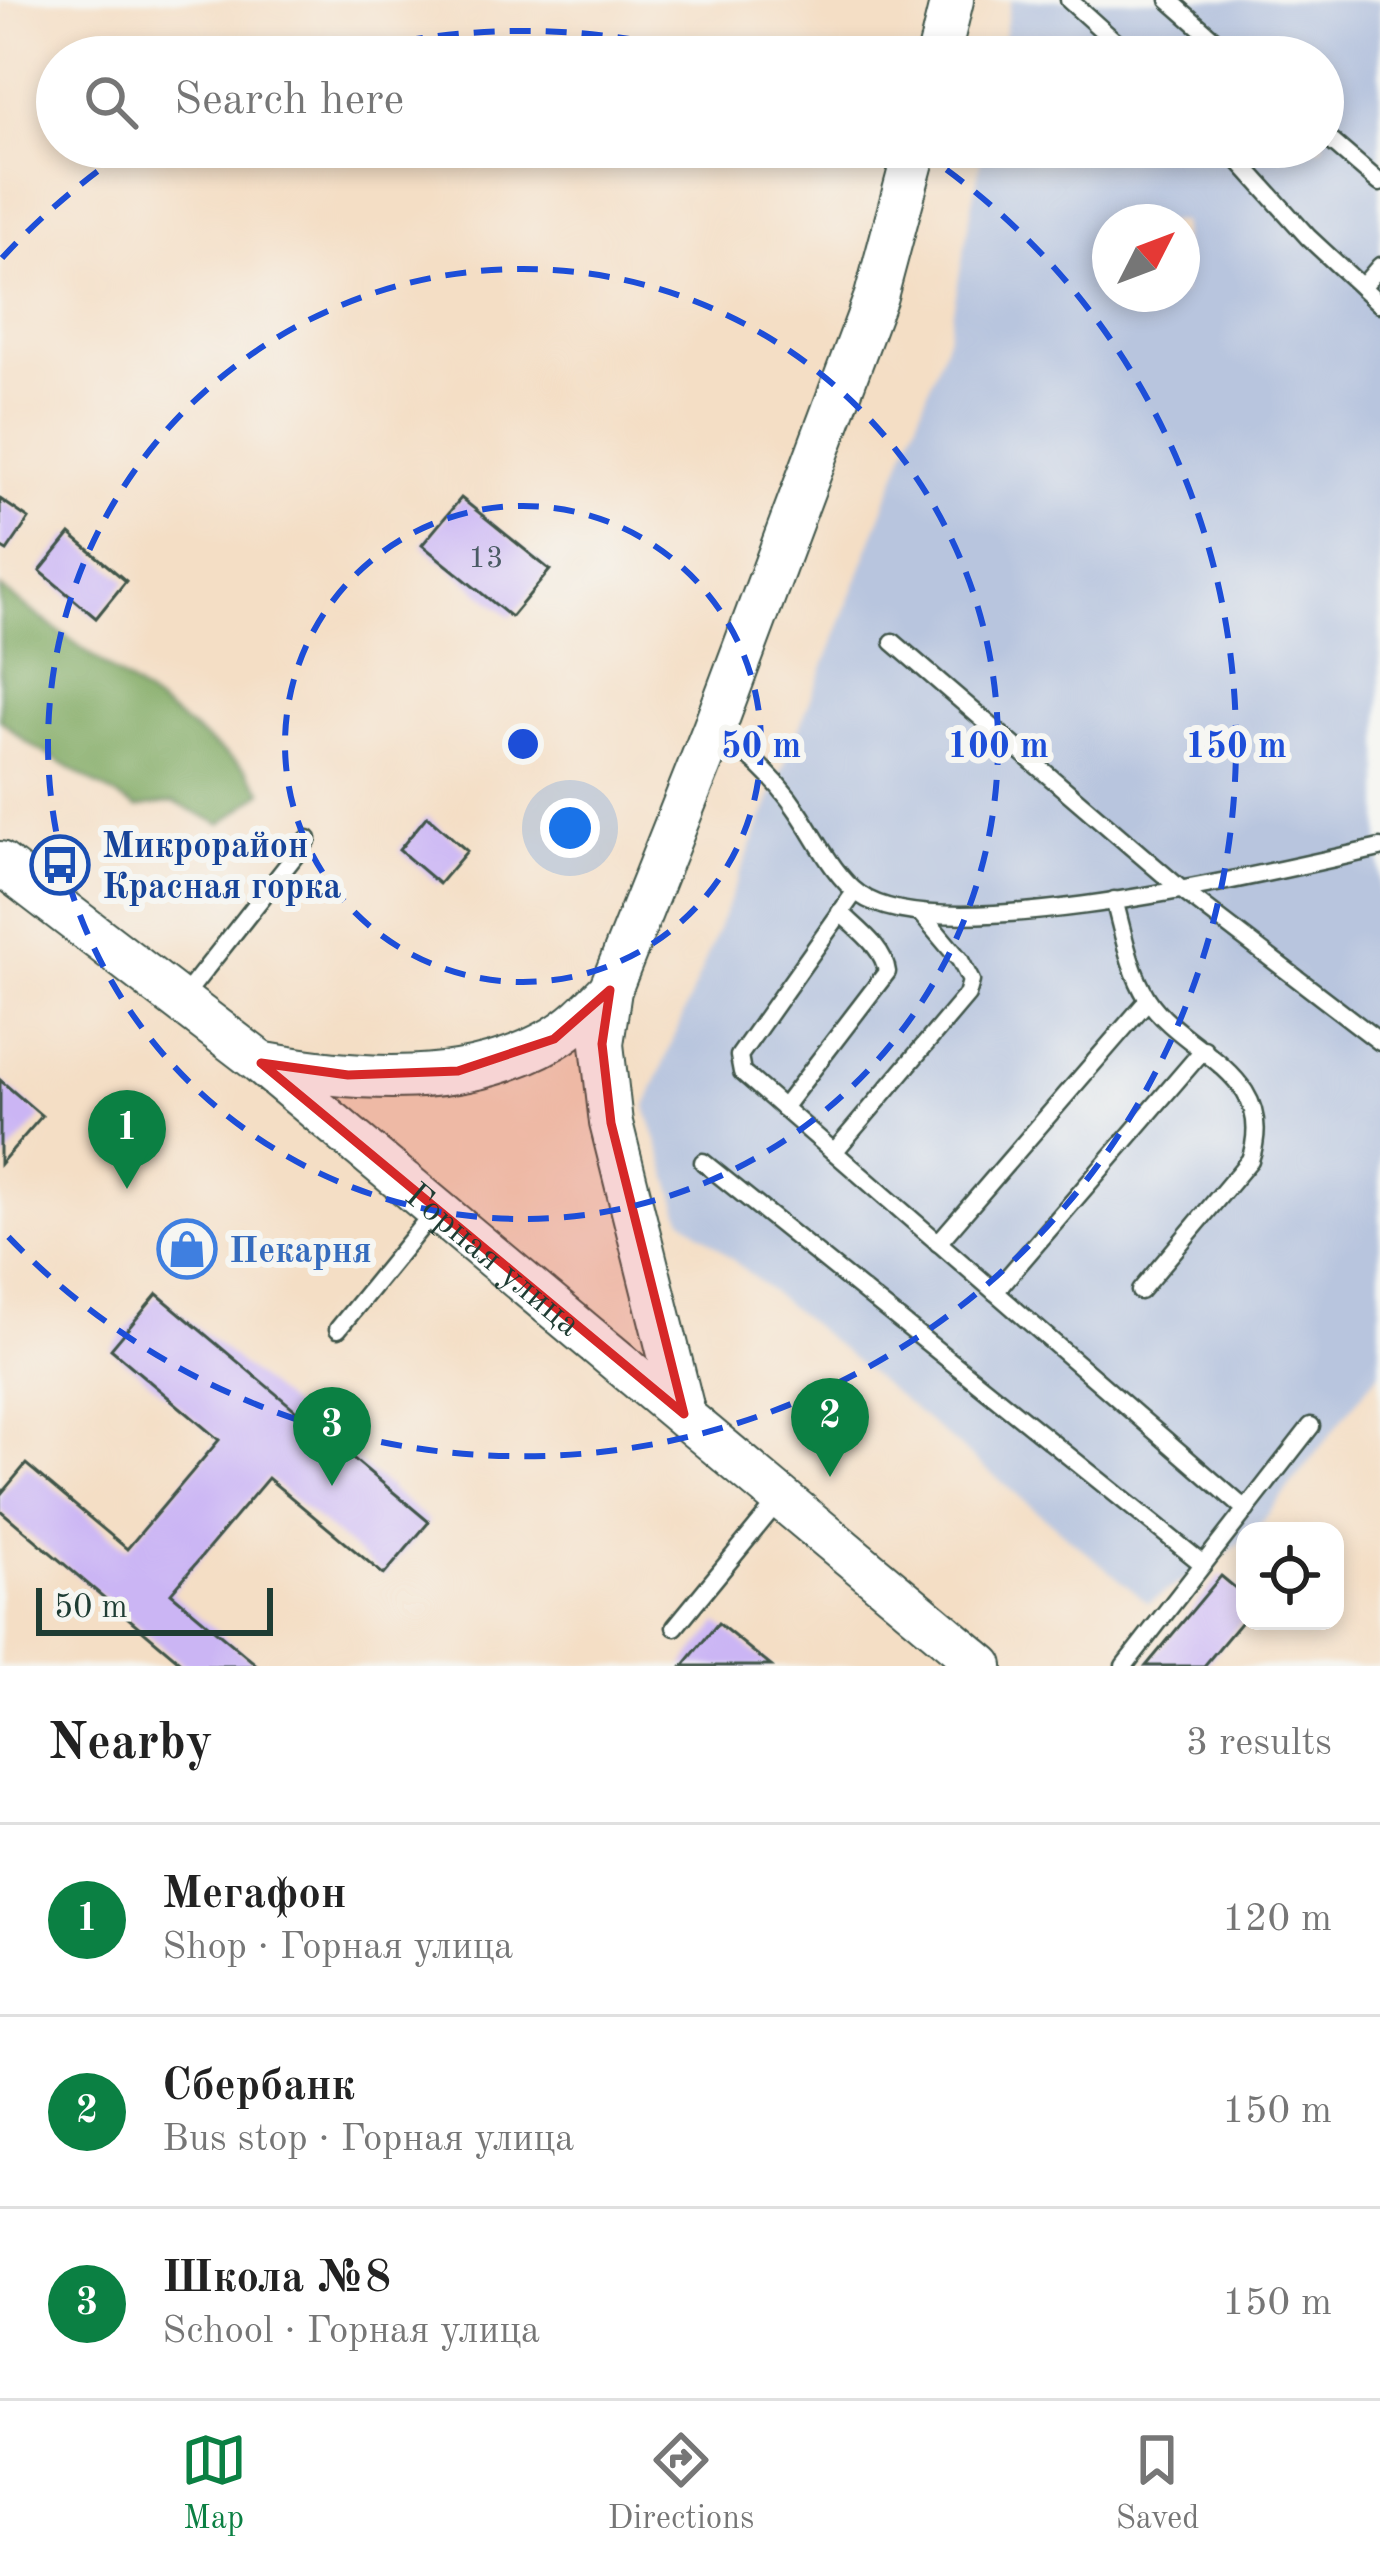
<!DOCTYPE html>
<html lang="en">
<head>
<meta charset="utf-8">
<style>
	:root { --surface:#fff; --page:#f2f2f2; --text:#222; --muted:#767676; --line:#e0e0e0; --accent:#0b8043 }
	body { margin:0; font-family:"Old Standard TT",serif; background:var(--page); color:var(--text) }
	.controls { position:absolute; right:36px; bottom:36px; display:grid; overflow:hidden; border-radius:24px; box-shadow:0 6px 18px #0003 }
	.controls button { width:108px; height:108px; display:grid; place-items:center; padding:0; border:0; border-bottom:3px solid var(--line); background:var(--surface); color:var(--text); font:60px sans-serif }
	.compass { position:absolute; left:1092px; top:204px; width:108px; height:108px; border-radius:50%; background:var(--surface); box-shadow:0 6px 18px #0003; rotate:48deg }
	.scale { position:absolute; left:36px; bottom:30px; width:237px; box-sizing:border-box; padding-left:12px; border:6px solid #1f3d34; border-top:0; font-size:33px; line-height:42px; white-space:nowrap; color:#1f3d34; -webkit-text-stroke:9px #f6f6f2; paint-order:stroke }
	.you { position:absolute; left:570px; top:828px; width:42px; height:42px; margin:-30px; border:9px solid #fff; border-radius:50%; background:#1a73e8; box-shadow:0 0 0 18px #1a73e833 }
	.badge { display:grid; place-items:center; width:78px; height:78px; border-radius:50%; background:var(--accent); color:#fff; font-size:39px; font-weight:700 }
	.pin { position:absolute; translate:-50% -99px; filter:drop-shadow(0 3px 6px #0008) }
	.pin::after { content:''; position:absolute; top:63px; width:42px; height:36px; background:inherit; clip-path:polygon(0 0,100% 0,50% 100%) }
	.list { margin:0; padding:0; list-style:none }
	h2 { display:flex; justify-content:space-between; align-items:center; height:156px; margin:0; padding:0 48px; font-size:51px }
	h2 small { font-size:39px; font-weight:400; color:var(--muted) }
	.list li { display:grid; grid-template-columns:78px 1fr auto; gap:36px; align-items:center; box-sizing:border-box; height:192px; padding:0 48px; border-top:3px solid var(--line) }
	.list b { display:block; font-size:45px; white-space:nowrap }
	.list p { margin:0; font-size:39px; white-space:nowrap; color:var(--muted) }
	.list em { font-size:39px; font-style:normal; color:var(--muted) }
	.icon { flex:none; width:66px; height:66px; fill:none; stroke:currentColor; stroke-width:2; stroke-linecap:round; stroke-linejoin:round }
	.map { position:relative; flex:none; width:1380px; height:1666px; overflow:hidden }
	.search { position:absolute; background:var(--surface); box-shadow:0 6px 18px #0003; left:36px; right:36px; top:36px; height:132px; display:flex; align-items:center; gap:30px; box-sizing:border-box; padding:0 42px; border-radius:66px; color:var(--muted); font-size:45px }
	.sheet { height:732px; background:var(--surface) }
	nav { display:flex; justify-content:space-around; align-items:center; box-sizing:border-box; height:168px; border-top:3px solid var(--line); background:var(--surface); font-size:33px; color:var(--muted) }
	nav a { display:grid; justify-items:center; gap:6px }
	nav .on { color:var(--accent) }
	.map>svg:first-child { display:block }
	.industrial { fill:#b8c5de; fill-rule:evenodd }
	.forest { fill:#7ea75f; stroke:#4e724a; stroke-width:3 }
	.building { fill:#cbb5f4 }
	.lines { fill:none; stroke-linecap:round; stroke-linejoin:round }
	.service-casing { stroke:#3f554a; stroke-width:21 }
	.tertiary-casing { stroke:#3f554a; stroke-width:46 }
	.service { stroke:#fff; stroke-width:16 }
	.tertiary { stroke:#fff; stroke-width:42 }
	.marked { fill:#d62828; fill-opacity:0.2; stroke:#d62828; stroke-width:9; stroke-linejoin:round }
	.ring { fill:none; stroke:#1d4ed8; stroke-width:6; stroke-dasharray:21 15 }
	.labels { text-anchor:middle; stroke-width:12; stroke-linejoin:round; paint-order:stroke }
	.number-label { font-size:30px; fill:#4a5b64 }
	.transit-label { font-size:36px; font-weight:bold; fill:#164399; stroke:#f6f6f2; text-anchor:start }
	.shop-label { font-size:36px; font-weight:bold; fill:#366cbe; stroke:#f6f6f2; text-anchor:start }
	.street-label { font-size:36px; fill:#1f3d34; stroke:#f6f6f2 }
	.centre { fill:#1d4ed8; stroke:#f6f6f2; stroke-width:6 }
	.ring-label { font-size:36px; text-anchor:middle; font-weight:bold; fill:#1d4ed8; stroke:#f6f6f2; stroke-width:12; stroke-linejoin:round; paint-order:stroke }
</style>
</head>
<body>
<div class="map">
<svg width="1380" height="1666" viewBox="0 0 1380 1666">
	<rect width="100%" height="100%" fill="#f6f6f2"/>
	<filter id="ink" filterUnits="userSpaceOnUse"><feTurbulence type="fractalNoise" baseFrequency=".00833" numOctaves="2"/><feDisplacementMap in="SourceGraphic" scale="24" xChannelSelector="R" yChannelSelector="G"/><feConvolveMatrix kernelMatrix="1 2 1 2 8 2 1 2 1" color-interpolation-filters="sRGB"/></filter>
	<filter id="wash" filterUnits="userSpaceOnUse"><feTurbulence type="fractalNoise" baseFrequency=".004" numOctaves="4" result="noise"/><feDisplacementMap in="SourceGraphic" scale="48" xChannelSelector="R" yChannelSelector="G"/><feGaussianBlur stdDeviation="2.7" result="paint"/><feColorMatrix in="noise" values="0 0 0 0 0 0 0 0 0 0 0 0 0 0 0 0 0 1.4 0 .05"/><feComposite in="paint" operator="in"/></filter>
	<g filter="url(#wash)">
		<rect width="100%" height="100%" fill="#f4dec5"/>
		<path class="industrial" d="M1011,0H1380V1371L1255,1531H1245V1541L1148,1603L682,1218L646,1107L830,651L948,337L983,147H1323V57H1000ZM1110,222H1182V294H1110Z"/>
		<polygon class="forest" points="0,588 246,769 263,792 221,824 174,802 136,808 25,741 0,719"/>
		<g id="blocks">
			<g class="building">
				<polygon points="461,498 550,570 511,617 422,545"/>
				<polygon points="0,499 29,519 7,551 0,547"/>
				<polygon points="70,534 126,581 96,618 40,571"/>
				<polygon points="427,816 467,851 439,884 399,850"/>
				<polygon points="0,1080 42,1116 0,1164"/>
				<polygon points="157,1294 429,1522 384,1575 268,1478 171,1593 258,1666 185,1666 0,1510 0,1495 26,1464 127,1549 219,1440 111,1349"/>
				<polygon points="1221,1576 1245,1596 1245,1617 1204,1666 1146,1666"/>
				<polygon points="718,1623 771,1666 683,1666"/>
			</g>
		</g>
	</g>
	<g filter="url(#ink)">
		<use href="#blocks" fill-opacity="0" stroke="#3f554a" stroke-width="3"/>
		<g class="lines">
			<g class="service-casing">
				<g id="service">
					<polyline points="1069,0 1132,57"/>
					<polyline points="1169,0 1234,57"/>
					<polyline points="1323,134 1380,183"/>
					<polyline points="1227,147 1308,237 1380,304"/>
					<polyline points="1362,287 1380,266"/>
					<polyline points="893,642 1183,891 1380,1042"/>
					<path d="M715,730C748,753 777,779 799,813C816,838 834,876 859,894C940,953 1278,870 1380,848"/>
					<polyline points="855,892 739,1056 742,1072 1246,1510"/>
					<path d="M1114,900C1123,932 1129,969 1147,998C1183,1054 1280,1073 1250,1160L1140,1291"/>
					<polyline points="181,1000 308,839"/>
					<path d="M783,1108L887,972C884,947 857,929 840,912"/>
					<polyline points="834,1152 967,995 971,981 960,960 922,915"/>
					<polyline points="703,1162 1203,1564"/>
					<polyline points="938,1243 1148,1000"/>
					<polyline points="995,1292 1204,1049"/>
					<polyline points="338,1329 435,1210"/>
					<polyline points="675,1627 780,1499"/>
					<polyline points="1124,1666 1311,1426"/>
				</g>
			</g>
			<g class="tertiary-casing">
				<g id="tertiary">
					<polyline points="938,57 952,0"/>
					<path id="s1" d="M0,863L261,1063L982,1666"/>
					<path d="M265,1064C359,1081 467,1089 554,1038C575,1026 593,1007 610,990"/>
					<polyline points="684,1414 611,1123 602,1044 610,990 714,729 876,296 916,147"/>
				</g>
			</g>
			<use href="#service" class="service"/>
			<use href="#tertiary" class="tertiary"/>
		</g>
	</g>
	<path class="marked" d="M610,990L602,1044L611,1123L684,1414L261,1063L348,1075L458,1071L554,1039Z"/>
	<g class="ring">
		<circle cx="523" cy="744" r="238"/>
		<circle cx="523" cy="744" r="475"/>
		<path d="M2 258A713 713 0 0 1 129 149M332 57A713 713 0 0 1 714 57M917 149A713 713 0 1 1 2 1230"/>
	</g>
	<defs>
		<g id="bus-ring" transform="scale(3)"><circle r="9.5" fill="#f6f6f2" stroke="#1a4fb4" stroke-width="1.5"/><path d="M-5-6H5V4H4V6H2V4H-2V6H-4V4H-5ZM-3.5-4V0h7V-4ZM-3.5 1.2v1.5H-2V1.2ZM2 1.2v1.5H3.5V1.2Z" fill="#1a4fb4"/></g>
		<g id="shop-ring" transform="scale(3)"><circle r="9.5" fill="#f6f6f2" stroke="#3f7fe0" stroke-width="1.5"/><path d="M-5-2.5h2.3a2.7 3.5 0 0 1 5.4 0H5L5.5 6h-11ZM-1.5-2.5h3a1.5 2.3 0 0 0-3 0Z" fill="#3f7fe0"/></g>
	</defs>
	<g fill-rule="evenodd">
		<use href="#bus-ring" x="60" y="865"/>
		<use href="#shop-ring" x="187" y="1249"/>
	</g>
	<g class="labels">
		<g class="number-label">
			<text x="486" y="567">13</text>
		</g>
		<g class="transit-label">
			<text x="102" y="857">Микрорайон<tspan x="102" dy="41">Красная горка</tspan></text>
		</g>
		<g class="shop-label">
			<text x="229" y="1262">Пекарня</text>
		</g>
		<g class="street-label">
			<text dy="13" stroke="none"><textPath href="#s1" startOffset="633">Горная улица</textPath></text>
		</g>
	</g>
	<circle cx="523" cy="744" r="18" class="centre"/>
	<g class="ring-label">
		<text x="761" y="757">50 m</text>
		<text x="998" y="757">100 m</text>
		<text x="1236" y="757">150 m</text>
	</g>
</svg>
<div class="controls">
<button><svg class="icon" aria-label="locate" viewBox="0 0 24 24"><circle cx="12" cy="12" r="6"/><path d="M12 2v4M12 18v4M2 12h4M18 12h4"/></svg></button>
</div>
<svg class="compass" viewBox="-18 -18 36 36"><path d="M0-13l5 13h-10z" fill="#e53935"/><path d="M0 13l5-13h-10z" fill="#767676"/></svg>
<div class="scale">50 m</div>
<div class="you"></div>
<div class="pin badge" style="left:127px;top:1189px">1</div>
<div class="pin badge" style="left:830px;top:1477px">2</div>
<div class="pin badge" style="left:332px;top:1486px">3</div>
<div class="search"><svg class="icon" aria-label="search" viewBox="0 0 24 24"><circle cx="10" cy="10" r="6"/><path d="M15 15l6 6"/></svg>Search here</div>
</div>
<section class="sheet">
<h2>Nearby<small>3 results</small></h2>
<ul class="list">
<li><span class="badge">1</span><div><b>Мегафон</b><p>Shop · Горная улица</p></div><em>120 m</em></li>
<li><span class="badge">2</span><div><b>Сбербанк</b><p>Bus stop · Горная улица</p></div><em>150 m</em></li>
<li><span class="badge">3</span><div><b>Школа №8</b><p>School · Горная улица</p></div><em>150 m</em></li>
</ul>
</section>
<nav>
<a class="on"><svg class="icon" aria-label="map" viewBox="0 0 24 24"><path d="M3 6l6-2 6 2 6-2v14l-6 2-6-2-6 2zM9 4v14M15 6v14"/></svg>Map</a>
<a><svg class="icon" aria-label="directions" viewBox="0 0 24 24"><path d="M12 3l9 9-9 9-9-9zM9 14v-3h6M13 9l2 2-2 2"/></svg>Directions</a>
<a><svg class="icon" aria-label="saved" viewBox="0 0 24 24"><path d="M7 4h10v16l-5-4-5 4z"/></svg>Saved</a>
</nav>
</body>
</html>
